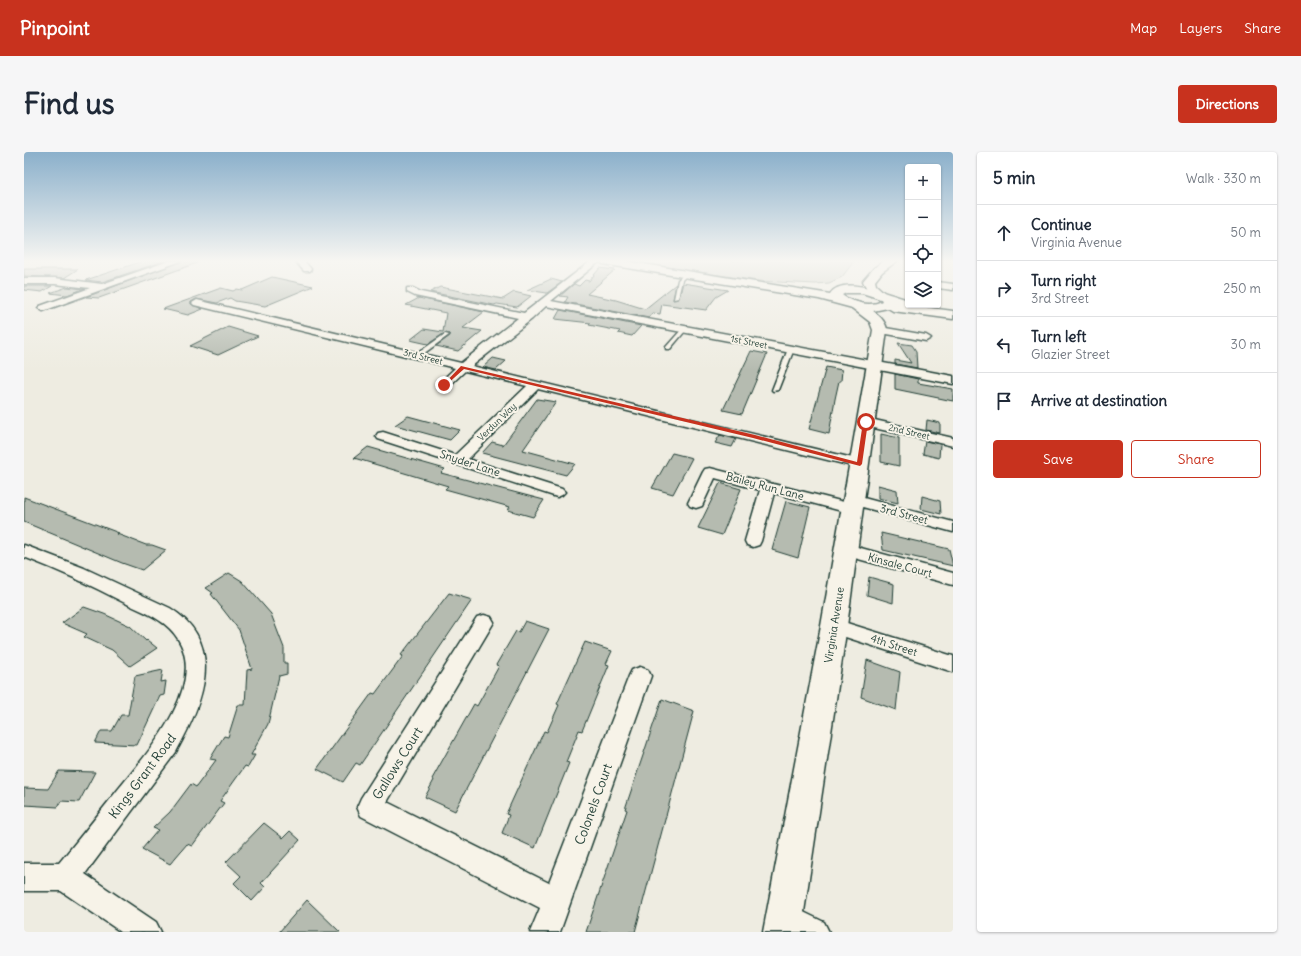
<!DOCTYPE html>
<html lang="en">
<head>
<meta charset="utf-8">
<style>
	:root { --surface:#fff; --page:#f6f6f7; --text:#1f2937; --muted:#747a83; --line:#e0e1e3; --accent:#c8321e }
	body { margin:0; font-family:Delius,sans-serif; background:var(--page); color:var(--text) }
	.controls { position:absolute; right:12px; top:12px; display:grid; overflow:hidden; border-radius:4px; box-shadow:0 1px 3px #0004 }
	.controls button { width:36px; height:36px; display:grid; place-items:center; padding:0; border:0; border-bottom:1px solid var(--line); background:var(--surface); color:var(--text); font:20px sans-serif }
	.stop { position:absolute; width:12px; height:12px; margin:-9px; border:3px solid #c8321e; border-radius:50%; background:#fff }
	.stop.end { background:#c8321e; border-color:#fff; box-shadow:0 1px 4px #0008 }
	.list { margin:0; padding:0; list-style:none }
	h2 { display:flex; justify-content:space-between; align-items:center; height:52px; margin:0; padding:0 16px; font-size:17px }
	h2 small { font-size:13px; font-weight:400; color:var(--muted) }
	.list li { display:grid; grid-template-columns:26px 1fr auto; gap:12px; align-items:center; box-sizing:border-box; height:56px; padding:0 16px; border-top:1px solid var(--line) }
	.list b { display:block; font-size:15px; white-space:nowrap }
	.list p { margin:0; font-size:13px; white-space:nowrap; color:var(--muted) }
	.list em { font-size:13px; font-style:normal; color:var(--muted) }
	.actions { display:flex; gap:8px; padding:12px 16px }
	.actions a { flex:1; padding:9px 0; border:1px solid var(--accent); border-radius:4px; text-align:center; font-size:14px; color:var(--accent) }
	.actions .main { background:var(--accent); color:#fff }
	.icon { flex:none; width:22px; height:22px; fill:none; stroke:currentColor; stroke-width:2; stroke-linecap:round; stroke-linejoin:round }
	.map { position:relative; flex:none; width:929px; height:780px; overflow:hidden; border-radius:4px }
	header { display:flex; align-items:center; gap:24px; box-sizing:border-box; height:56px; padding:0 20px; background:var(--accent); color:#fff }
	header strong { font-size:19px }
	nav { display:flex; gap:22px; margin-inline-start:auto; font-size:14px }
	.intro { display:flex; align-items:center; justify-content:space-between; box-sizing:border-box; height:96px; padding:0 24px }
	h1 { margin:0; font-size:28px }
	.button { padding:10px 18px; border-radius:4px; background:var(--accent); color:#fff; font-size:14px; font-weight:700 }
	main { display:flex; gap:24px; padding:0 24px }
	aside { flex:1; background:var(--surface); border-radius:4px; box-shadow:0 1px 3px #0004 }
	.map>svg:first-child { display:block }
	.green { fill:#cccfc4; stroke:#76867c }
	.building { fill:#b5bbb0; stroke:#1f3d34 }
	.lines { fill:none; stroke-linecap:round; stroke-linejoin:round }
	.lane-casing { stroke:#1f3d34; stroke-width:3 }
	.street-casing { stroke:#1f3d34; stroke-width:3 }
	.secondary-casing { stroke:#1f3d34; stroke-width:3 }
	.primary-casing { stroke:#1f3d34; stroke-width:3 }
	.lane { fill:#f7f3e8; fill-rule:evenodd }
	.street { fill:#f7f3e8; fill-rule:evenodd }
	.secondary { fill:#f7f3e8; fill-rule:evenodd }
	.primary { fill:#f7f3e8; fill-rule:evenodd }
	.route { fill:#c8321e }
	.labels { text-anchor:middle; stroke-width:4; stroke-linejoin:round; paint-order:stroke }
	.far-street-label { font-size:9px; fill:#1f3d34; stroke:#f7f3e8 }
	.street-label { font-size:11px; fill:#1f3d34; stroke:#f7f3e8 }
	.near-street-label { font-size:13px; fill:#1f3d34; stroke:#f7f3e8 }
</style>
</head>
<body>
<header>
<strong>Pinpoint</strong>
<nav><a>Map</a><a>Layers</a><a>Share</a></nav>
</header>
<div class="intro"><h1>Find us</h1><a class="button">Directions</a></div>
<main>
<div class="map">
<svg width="929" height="780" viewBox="0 0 929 780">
	<rect width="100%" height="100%" fill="#eeece1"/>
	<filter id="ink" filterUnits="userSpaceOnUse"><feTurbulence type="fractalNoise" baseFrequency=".025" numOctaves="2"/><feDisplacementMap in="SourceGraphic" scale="8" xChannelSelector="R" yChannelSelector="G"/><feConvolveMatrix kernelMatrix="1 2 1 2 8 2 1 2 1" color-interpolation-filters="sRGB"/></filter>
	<g filter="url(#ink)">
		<polygon class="green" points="602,109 830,109 818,125 805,131 791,132 735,129"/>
		<g class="building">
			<polygon points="119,109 140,109 78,130 62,128"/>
			<polygon points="158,109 173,111 75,146 62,145"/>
			<polygon points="576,116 591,118 563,142 592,148 621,157 652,132 649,148 655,146 659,131 704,138 692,145 682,158 638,152 636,162 629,161 625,166 541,150 544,145 536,144 550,132 555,134 561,128 565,129"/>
			<polygon points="0,117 54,117 40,126 0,124"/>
			<polygon points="248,125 289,134 241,154 211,149 206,146 193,151 172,147 167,150 167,152 179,157 164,163 139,157 197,136 209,139 213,137 218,138"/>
			<polygon points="527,127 538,130 523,141 503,138"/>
			<polygon points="0,134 28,134 18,140 0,138"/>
			<polygon points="43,135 59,137 43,143 26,141"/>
			<polygon points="416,135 479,147 490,140 507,144 493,155 473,152 470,153 406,140"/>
			<polygon points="395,146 460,160 439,176 458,179 434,199 412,194 426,184 426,182 421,181 404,192 386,188 400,177 419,180 422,161 382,153"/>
			<polygon points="536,158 617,174 608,184 594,181 596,179 565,173 567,171 531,167"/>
			<polygon points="204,175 234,184 194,203 166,194"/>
			<polygon points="874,191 888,193 892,199 893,216 871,212 871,208 887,211"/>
			<polygon points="727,199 743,202 718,262 699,258"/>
			<polygon points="469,206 482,209 472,218 459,215"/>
			<polygon points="802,215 818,218 817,229 815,229 811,247 805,282 785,277"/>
			<polygon points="871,222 894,227 894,231 929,237 929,249 871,237"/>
			<polygon points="513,247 532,250 499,298 551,312 542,323 458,301 468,290 479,293"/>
			<polygon points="384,264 436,278 426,288 371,273"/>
			<polygon points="903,268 916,271 916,281 902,278"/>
			<polygon points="857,282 875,286 875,314 857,310"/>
			<polygon points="696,283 712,287 708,295 691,291"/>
			<polygon points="901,289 916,292 915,306 899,302"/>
			<polygon points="344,295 421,317 417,321 520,348 509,365 484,358 486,355 421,337 424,334 330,306"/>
			<polygon points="648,301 668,306 649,342 628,336"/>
			<polygon points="696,331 717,337 698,383 674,376"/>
			<polygon points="854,333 873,338 874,351 854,346"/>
			<polygon points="898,344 916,349 917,362 897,357"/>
			<polygon points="0,345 95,381 93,382 122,393 128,393 142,398 118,418 98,411 0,370"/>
			<polygon points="762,349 786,355 774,406 748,398"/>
			<polygon points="857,381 925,397 929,414 859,398"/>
			<polygon points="205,421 218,429 247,462 260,496 260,511 263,511 263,522 255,524 244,572 227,603 231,603 224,615 221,614 196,649 200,651 168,694 163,692 146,712 118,697 134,678 129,676 146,660 167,632 172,635 192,608 186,607 200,584 204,585 214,553 221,553 223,518 228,517 215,478 187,442 189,441 182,436"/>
			<polygon points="845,425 870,432 869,451 843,443"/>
			<polygon points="425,441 448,448 336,613 332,611 319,630 293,617 348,541 351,542 379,504 377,503"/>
			<polygon points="60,455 80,462 106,474 122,489 123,488 133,496 106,514 88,498 60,485 63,482 38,471"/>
			<polygon points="501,469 525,477 431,659 401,645 410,628 408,627 450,552 453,554 475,514 472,513 492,479 495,480"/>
			<polygon points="561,490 588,499 582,512 585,513 558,579 555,578 542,610 545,611 511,696 478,681 485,663 482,662 520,579 523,580 535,553 533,552"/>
			<polygon points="843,508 876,520 872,558 837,545"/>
			<polygon points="139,518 137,530 142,529 140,543 136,544 113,593 71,591 77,579 88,579 97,563 104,563 111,524"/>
			<polygon points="638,547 670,559 611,780 562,780 603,658 601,657"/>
			<polygon points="35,619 71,620 55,650 37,649 34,655 0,653 0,636 24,637"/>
			<polygon points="240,671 259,686 266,679 276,688 237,731 241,735 228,749 210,731 217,724 202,710"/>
			<polygon points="283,748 316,780 255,780"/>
		</g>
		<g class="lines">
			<g class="lane-casing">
				<g id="lane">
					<polygon points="661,121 664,122 658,128 654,146 650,147 654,128"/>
					<polygon points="658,177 662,178 646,197 642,197 642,195"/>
					<polygon points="421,182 425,183 395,205 391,205 391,203"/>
					<polygon points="767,195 770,197 754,238 749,239 748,238 764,197"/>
				</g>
			</g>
			<g class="street-casing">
				<g id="street">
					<polygon points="145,109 157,109 19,159 14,156 16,154 66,136 31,132 0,132 0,126 31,126 78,132"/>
					<polygon points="271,109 280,109 287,117 286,119 280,119"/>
					<polygon points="567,109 576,109 527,149 929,224 929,232 522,154 508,167 448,214 841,309 843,312 841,315 836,316 514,237 444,307 538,337 541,340 538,343 533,345 354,287 352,284 354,281 359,280 431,303 503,234 441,219 423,236 419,237 413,233 431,216 170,153 168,151 173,148 437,211 494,166 391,144 383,140 383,136 389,136 397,140 500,161"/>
					<polygon points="914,130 929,132 929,138 914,136"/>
					<polygon points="856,175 902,183 907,186 902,189 852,180 851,178 852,176"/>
					<polygon points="842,266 929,286 929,294 837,273 835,270 837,267"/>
					<polygon points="686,316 824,351 822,348 824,345 836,345 929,370 929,380 835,354 837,357 835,360 829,362 750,341 737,389 735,393 729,395 723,393 721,389 736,338 691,326 678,354 672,356 666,354 664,351 679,320 681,317"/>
					<polygon points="822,392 929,421 929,433 816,402 813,398 816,394"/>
					<path d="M0,393L60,416L146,456C204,492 178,553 152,600L61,722L132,770L137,780H97L37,739H0V711H35C54,688 73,664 92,640C120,605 184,536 154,487C142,467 119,460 99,450C67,433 34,418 0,405Z"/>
					<polygon points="460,463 467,465 470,470 363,650 525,731 605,524 608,518 616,515 624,518 627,524 536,780 506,780 516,756 337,664 333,655 337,646 453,465"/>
					<polygon points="810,467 929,504 929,520 803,479 800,474 803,469"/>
					<polygon points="761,751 800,770 805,780 760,780 751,775 747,765 751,755"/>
				</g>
			</g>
			<g class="secondary-casing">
				<g id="secondary">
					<path d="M860,109H873L858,120L851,129L852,133L863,143L857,147C848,144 842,137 839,129L850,116Z"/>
					<path d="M830,149C841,152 862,165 863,178L823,474L777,780H739L797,474L849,178L846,170L824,153Z"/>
				</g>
			</g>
			<g class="primary-casing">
				<path id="primary" d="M574,109H601L806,142C819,122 866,143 884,148V153L929,159V167L869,159L864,156L849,159L836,158L795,147L579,112ZM822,141H838L857,147L858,149C847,155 828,151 818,143Z"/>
			</g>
			<use href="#lane" class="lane"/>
			<use href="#street" class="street"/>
			<use href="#secondary" class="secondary"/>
			<use href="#primary" class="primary"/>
		</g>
	</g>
	<linearGradient id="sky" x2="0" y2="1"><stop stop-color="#8bb0cb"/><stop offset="0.5" stop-color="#f7f6f2"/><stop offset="1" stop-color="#f7f6f2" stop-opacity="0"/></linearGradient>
	<rect width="929" height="218" fill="url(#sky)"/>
	<polygon class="route" points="437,214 731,283 833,310 839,270 842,269 844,270 838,312 836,314 729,286 440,217 421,234 418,234"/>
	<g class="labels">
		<g class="far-street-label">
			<text transform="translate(725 190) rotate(11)" y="3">1st Street</text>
			<text transform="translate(399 205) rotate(14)" y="3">3rd Street</text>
			<text transform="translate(473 270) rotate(-44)" y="3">Verdun Way</text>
			<text transform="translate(885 280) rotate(13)" y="3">2nd Street</text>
		</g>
		<g class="street-label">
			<text transform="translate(446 311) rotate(18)" y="4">Snyder Lane</text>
			<text transform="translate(741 334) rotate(15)" y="4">Bailey Run Lane</text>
			<text transform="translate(880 362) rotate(15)" y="4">3rd Street</text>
			<text transform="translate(876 413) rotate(15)" y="4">Kinsale Court</text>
			<text transform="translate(810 473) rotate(-81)" y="4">Virginia Avenue</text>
			<text transform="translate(870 493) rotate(18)" y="4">4th Street</text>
		</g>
		<g class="near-street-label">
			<text transform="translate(373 611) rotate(-58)" y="5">Gallows Court</text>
			<text transform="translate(118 624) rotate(-53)" y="5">Kings Grant Road</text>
			<text transform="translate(569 652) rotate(-70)" y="5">Colonels Court</text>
		</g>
	</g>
</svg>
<div class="controls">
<button>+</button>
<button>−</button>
<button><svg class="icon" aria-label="locate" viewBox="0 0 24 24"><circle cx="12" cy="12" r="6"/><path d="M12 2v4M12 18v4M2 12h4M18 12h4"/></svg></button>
<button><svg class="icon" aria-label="layers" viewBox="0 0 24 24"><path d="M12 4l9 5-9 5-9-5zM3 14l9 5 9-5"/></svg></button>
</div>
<div class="stop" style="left:842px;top:270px"></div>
<div class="stop end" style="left:420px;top:233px"></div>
</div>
<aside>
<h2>5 min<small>Walk · 330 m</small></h2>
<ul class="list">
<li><svg class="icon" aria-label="ahead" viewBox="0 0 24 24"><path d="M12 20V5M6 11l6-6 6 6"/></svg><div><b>Continue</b><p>Virginia Avenue</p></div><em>50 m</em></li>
<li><svg class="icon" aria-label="right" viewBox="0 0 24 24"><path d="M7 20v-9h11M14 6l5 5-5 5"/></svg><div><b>Turn right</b><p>3rd Street</p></div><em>250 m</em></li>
<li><svg class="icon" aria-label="left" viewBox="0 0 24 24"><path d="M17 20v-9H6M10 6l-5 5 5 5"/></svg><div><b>Turn left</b><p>Glazier Street</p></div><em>30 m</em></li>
<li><svg class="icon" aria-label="arrive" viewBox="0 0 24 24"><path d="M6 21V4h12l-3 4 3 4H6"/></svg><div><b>Arrive at destination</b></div></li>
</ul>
<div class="actions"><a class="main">Save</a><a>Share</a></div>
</aside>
</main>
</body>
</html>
